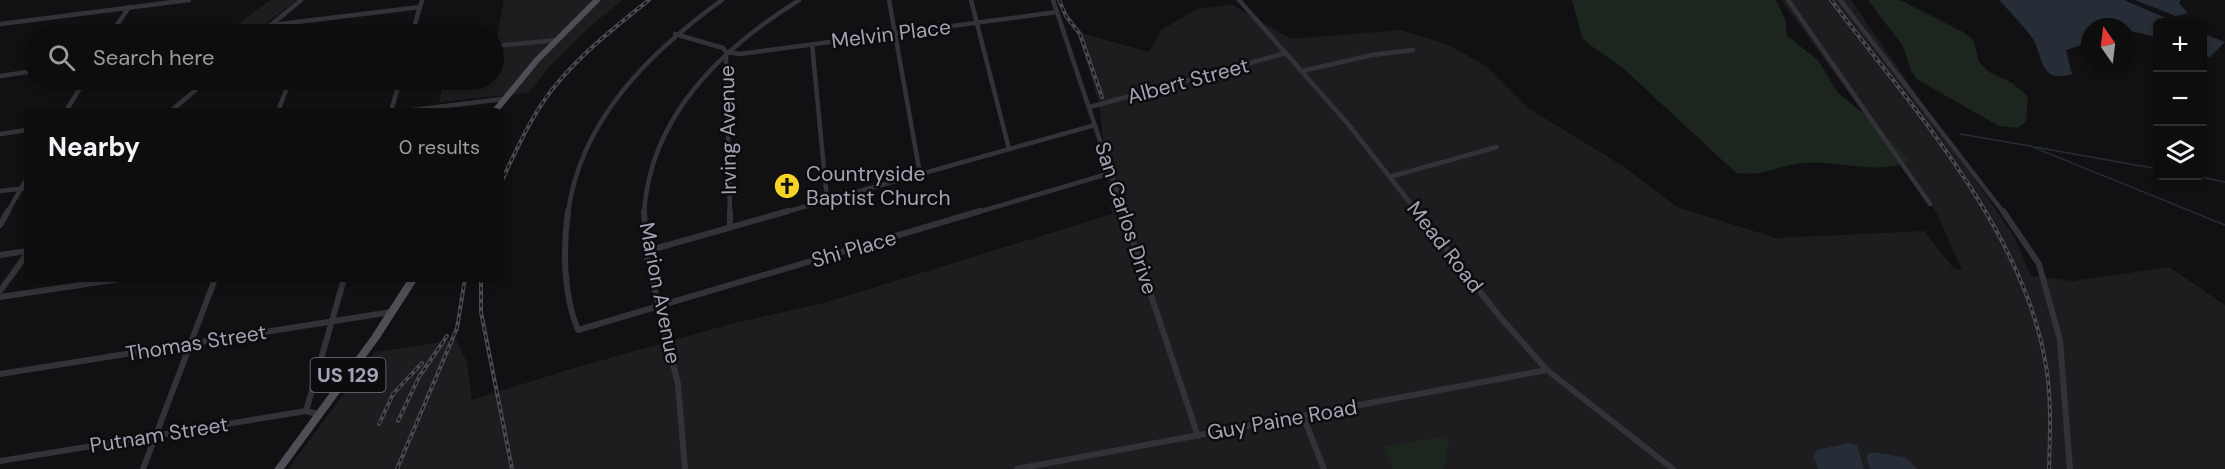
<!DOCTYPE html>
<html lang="en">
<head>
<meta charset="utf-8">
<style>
	:root { --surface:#0d0d0e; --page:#1b1b1c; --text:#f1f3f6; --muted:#9a9c9e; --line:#2d2d2e }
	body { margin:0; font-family:"DM Sans",sans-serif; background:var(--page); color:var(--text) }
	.controls { position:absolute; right:18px; top:18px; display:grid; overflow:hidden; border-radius:9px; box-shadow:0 3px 9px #0003 }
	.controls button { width:54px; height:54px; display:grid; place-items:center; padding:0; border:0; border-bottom:2px solid var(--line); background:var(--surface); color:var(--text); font:30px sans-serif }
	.compass { position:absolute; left:2081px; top:18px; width:54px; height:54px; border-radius:50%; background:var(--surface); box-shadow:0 3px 9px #0003; rotate:346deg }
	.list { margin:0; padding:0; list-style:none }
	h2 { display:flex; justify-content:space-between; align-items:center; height:78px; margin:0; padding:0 24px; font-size:26px }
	h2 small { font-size:20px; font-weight:400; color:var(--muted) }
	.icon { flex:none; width:33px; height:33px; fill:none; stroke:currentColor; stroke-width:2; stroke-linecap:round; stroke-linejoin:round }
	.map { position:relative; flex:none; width:2225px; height:469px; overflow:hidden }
	.search { position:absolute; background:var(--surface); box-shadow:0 3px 9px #0003; left:24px; top:24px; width:480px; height:66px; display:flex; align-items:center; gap:15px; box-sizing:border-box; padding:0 21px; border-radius:33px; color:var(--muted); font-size:22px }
	.panel { position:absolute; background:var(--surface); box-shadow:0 3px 9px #0003; left:24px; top:108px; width:480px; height:174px; border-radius:9px }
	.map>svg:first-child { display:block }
	.built { fill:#1d1d20 }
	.green { fill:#1d251f }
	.water { fill:#272d36 }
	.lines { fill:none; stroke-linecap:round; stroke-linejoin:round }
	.stream { stroke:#272d36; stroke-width:1.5 }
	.minor-far1 { stroke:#323238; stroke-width:4.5 }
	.minor { stroke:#323238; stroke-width:6 }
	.major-far1 { stroke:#4e4e57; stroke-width:6 }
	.major { stroke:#4e4e57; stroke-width:8 }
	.rail-casing { stroke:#494951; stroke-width:4 }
	.rail { stroke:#0c0c0e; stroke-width:1.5; stroke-dasharray:4; stroke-linecap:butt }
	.labels { text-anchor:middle; stroke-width:5; stroke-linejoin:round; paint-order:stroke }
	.shield { fill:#0c0c0e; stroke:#757682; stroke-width:1.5 }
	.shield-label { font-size:20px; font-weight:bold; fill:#a2a4b4 }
	.street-label { font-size:21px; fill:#a2a4b4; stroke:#0c0c0e }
	.poi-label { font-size:21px; fill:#a2a4b4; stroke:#0c0c0e; text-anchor:start }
</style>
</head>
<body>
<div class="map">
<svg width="2225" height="469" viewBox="0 0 2225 469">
	<rect width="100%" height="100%" fill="#111113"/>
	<g class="built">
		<polygon points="270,0 296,0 263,26 238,24"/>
		<polygon points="504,0 623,0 593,24 552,64 528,93 439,102 445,80 494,80 494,53"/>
		<polygon points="1781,0 1851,0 2014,236 2031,276 2073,281 2169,267 2225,305 2225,469 288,469 375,352 456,340 467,362 472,400 564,371 727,325 827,302 1112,214 1099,103 1077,32 1149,52 1161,30 1199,8 1233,5 1291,39 1401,30 1451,46 1487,67 1528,108 1623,166 1677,207 1776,238 1924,231 1954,269 1962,270 1936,212"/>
	</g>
	<g class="green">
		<path d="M1572,0H1776L1785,19L1787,36L1818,60L1838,93L1868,117L1910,161C1876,176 1840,160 1804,163C1781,165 1760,177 1736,173L1623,68L1587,43L1582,37Z"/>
		<polygon points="1868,0 1900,0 1963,32 1973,40 1979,62 1989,72 2012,83 2028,96 2026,121 2018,128 1999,126 1918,80 1911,71 1903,46"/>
		<polygon points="1448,436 1449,443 1443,469 1393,469 1384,449 1384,446"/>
	</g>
	<g class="water">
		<path d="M1999,0H2124L2175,22H2158L2157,37L2126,30V27H2090L2087,43L2066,50L2072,74C2038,85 2044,54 2031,36C2021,23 2010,12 1999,0Z"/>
		<polygon points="2135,0 2181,0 2179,3 2188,13 2176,16"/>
		<polygon points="2202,33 2225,42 2210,57 2203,56"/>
		<polygon points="1850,443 1857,445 1864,469 1819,469 1813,457 1817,450"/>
		<polygon points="1874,452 1906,458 1917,469 1871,469 1867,461 1867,454"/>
	</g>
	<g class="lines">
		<g class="stream">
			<polyline points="1960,134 2030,146"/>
			<polyline points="2030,146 2225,225"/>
			<polyline points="2035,147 2158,169"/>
			<polyline points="2196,176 2225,182"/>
		</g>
		<g class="minor-far1">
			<polyline points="889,0 920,174"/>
			<polyline points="971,0 1009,149"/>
			<polyline points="1053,0 1124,213"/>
			<polyline points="1239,0 1348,124 1418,213"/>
			<polyline points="1788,0 1930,204"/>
			<polyline points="1840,0 2004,213"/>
			<polyline points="0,24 189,0"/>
			<polyline points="272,25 420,7"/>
			<polyline points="111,34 129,7"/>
			<polyline points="260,34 301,0"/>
			<polyline points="412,34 422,0"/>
			<polyline points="675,34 723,48 726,52 730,213"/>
			<polyline points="812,44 827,200"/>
			<polyline points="494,46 557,40"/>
			<polyline points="726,52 740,54 1057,12"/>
			<polyline points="1302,71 1372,55 1413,50"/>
			<polyline points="0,76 34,71"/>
			<polyline points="204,83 232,80"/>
			<polyline points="1090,107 1286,53"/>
			<polyline points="66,111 85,80"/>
			<polyline points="171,111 207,80"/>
			<polyline points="278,111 290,80"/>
			<polyline points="391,111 400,80"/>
			<polyline points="405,111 503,99"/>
			<polyline points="0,134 27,130"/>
			<polyline points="1389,177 1497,147"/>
			<polyline points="0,191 27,188"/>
			<polyline points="7,213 27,178"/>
			<path d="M568,213C580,120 650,52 722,0"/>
			<path d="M644,213C650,116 721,49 799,0"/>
			<polyline points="782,213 1095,125"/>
			<polyline points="975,213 1111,173"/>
		</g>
		<g class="minor">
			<path d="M568,211C563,248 563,295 578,330L980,211"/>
			<polyline points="644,211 647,258 678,384 685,469"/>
			<polyline points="730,211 730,227"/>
			<polyline points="1123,211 1198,436"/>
			<polyline points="1417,211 1500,317 1547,370 1673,469"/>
			<polyline points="2003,211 2039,264 2060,340 2070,469"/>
			<polyline points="0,225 8,211"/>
			<polyline points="647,251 788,211"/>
			<polyline points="0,255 27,251"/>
			<polyline points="0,291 27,254"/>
			<polyline points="0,297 120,279"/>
			<polyline points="0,374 391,312"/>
			<polyline points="306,411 344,279"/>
			<polyline points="1303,416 1324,469"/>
			<polyline points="0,461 306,411 318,414"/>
			<polyline points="143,469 215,279"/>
			<polyline points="1017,469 1547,370"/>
		</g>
		<polyline class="major-far1" points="495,111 537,60 597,0"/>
		<polyline class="major" points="279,469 375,338 413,279"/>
		<g class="rail-casing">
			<g id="rail">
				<polyline points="1059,0 1066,16 1080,34 1102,97"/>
				<path d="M1831,0C1911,106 2021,227 2045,360C2052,396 2050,433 2049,469"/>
				<path d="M501,183C513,156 525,130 541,105C569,63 610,31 649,0"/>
				<polyline points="481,279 481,312 512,469"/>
				<polyline points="398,421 419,377 447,336"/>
				<polyline points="379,424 393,394 422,363"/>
				<polyline points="397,469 457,328 465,279"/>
			</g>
		</g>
		<use href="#rail" class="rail"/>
	</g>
	<defs>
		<g id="church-disc" transform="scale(1.35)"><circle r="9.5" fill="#f8d224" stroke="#0c0c0e"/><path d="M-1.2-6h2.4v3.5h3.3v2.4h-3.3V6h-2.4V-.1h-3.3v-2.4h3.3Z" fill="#111"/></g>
	</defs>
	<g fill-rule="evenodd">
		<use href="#church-disc" x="787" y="186"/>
	</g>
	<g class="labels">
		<rect class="shield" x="310.5" y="358" width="75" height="34" rx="4.5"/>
		<g class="shield-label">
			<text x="348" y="382">US 129</text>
		</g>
		<g class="street-label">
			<text transform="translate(891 34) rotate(-7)" y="7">Melvin Place</text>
			<text transform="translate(1188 81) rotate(-15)" y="7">Albert Street</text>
			<text transform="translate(728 130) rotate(-91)" y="7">Irving Avenue</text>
			<text transform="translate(1126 218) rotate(72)" y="7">San Carlos Drive</text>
			<text transform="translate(1445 247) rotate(52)" y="7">Mead Road</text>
			<text transform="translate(854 249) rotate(-16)" y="7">Shi Place</text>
			<text transform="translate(660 293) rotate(79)" y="7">Marion Avenue</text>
			<text transform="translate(196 343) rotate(-9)" y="7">Thomas Street</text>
			<text transform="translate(1282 420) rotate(-10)" y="7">Guy Paine Road</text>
			<text transform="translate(159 435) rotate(-9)" y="7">Putnam Street</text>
		</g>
		<g class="poi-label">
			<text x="806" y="181">Countryside<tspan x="806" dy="24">Baptist Church</tspan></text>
		</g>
	</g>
</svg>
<div class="controls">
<button>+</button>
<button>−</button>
<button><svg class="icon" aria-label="layers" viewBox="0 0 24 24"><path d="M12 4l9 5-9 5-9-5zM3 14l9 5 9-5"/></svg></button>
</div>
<svg class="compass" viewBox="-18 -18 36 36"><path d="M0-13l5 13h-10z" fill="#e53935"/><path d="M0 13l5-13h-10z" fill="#9a9c9e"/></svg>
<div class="search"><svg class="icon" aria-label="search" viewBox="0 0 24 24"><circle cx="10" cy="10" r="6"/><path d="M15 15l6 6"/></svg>Search here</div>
<section class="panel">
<h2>Nearby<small>0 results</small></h2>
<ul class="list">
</ul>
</section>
</div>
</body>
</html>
